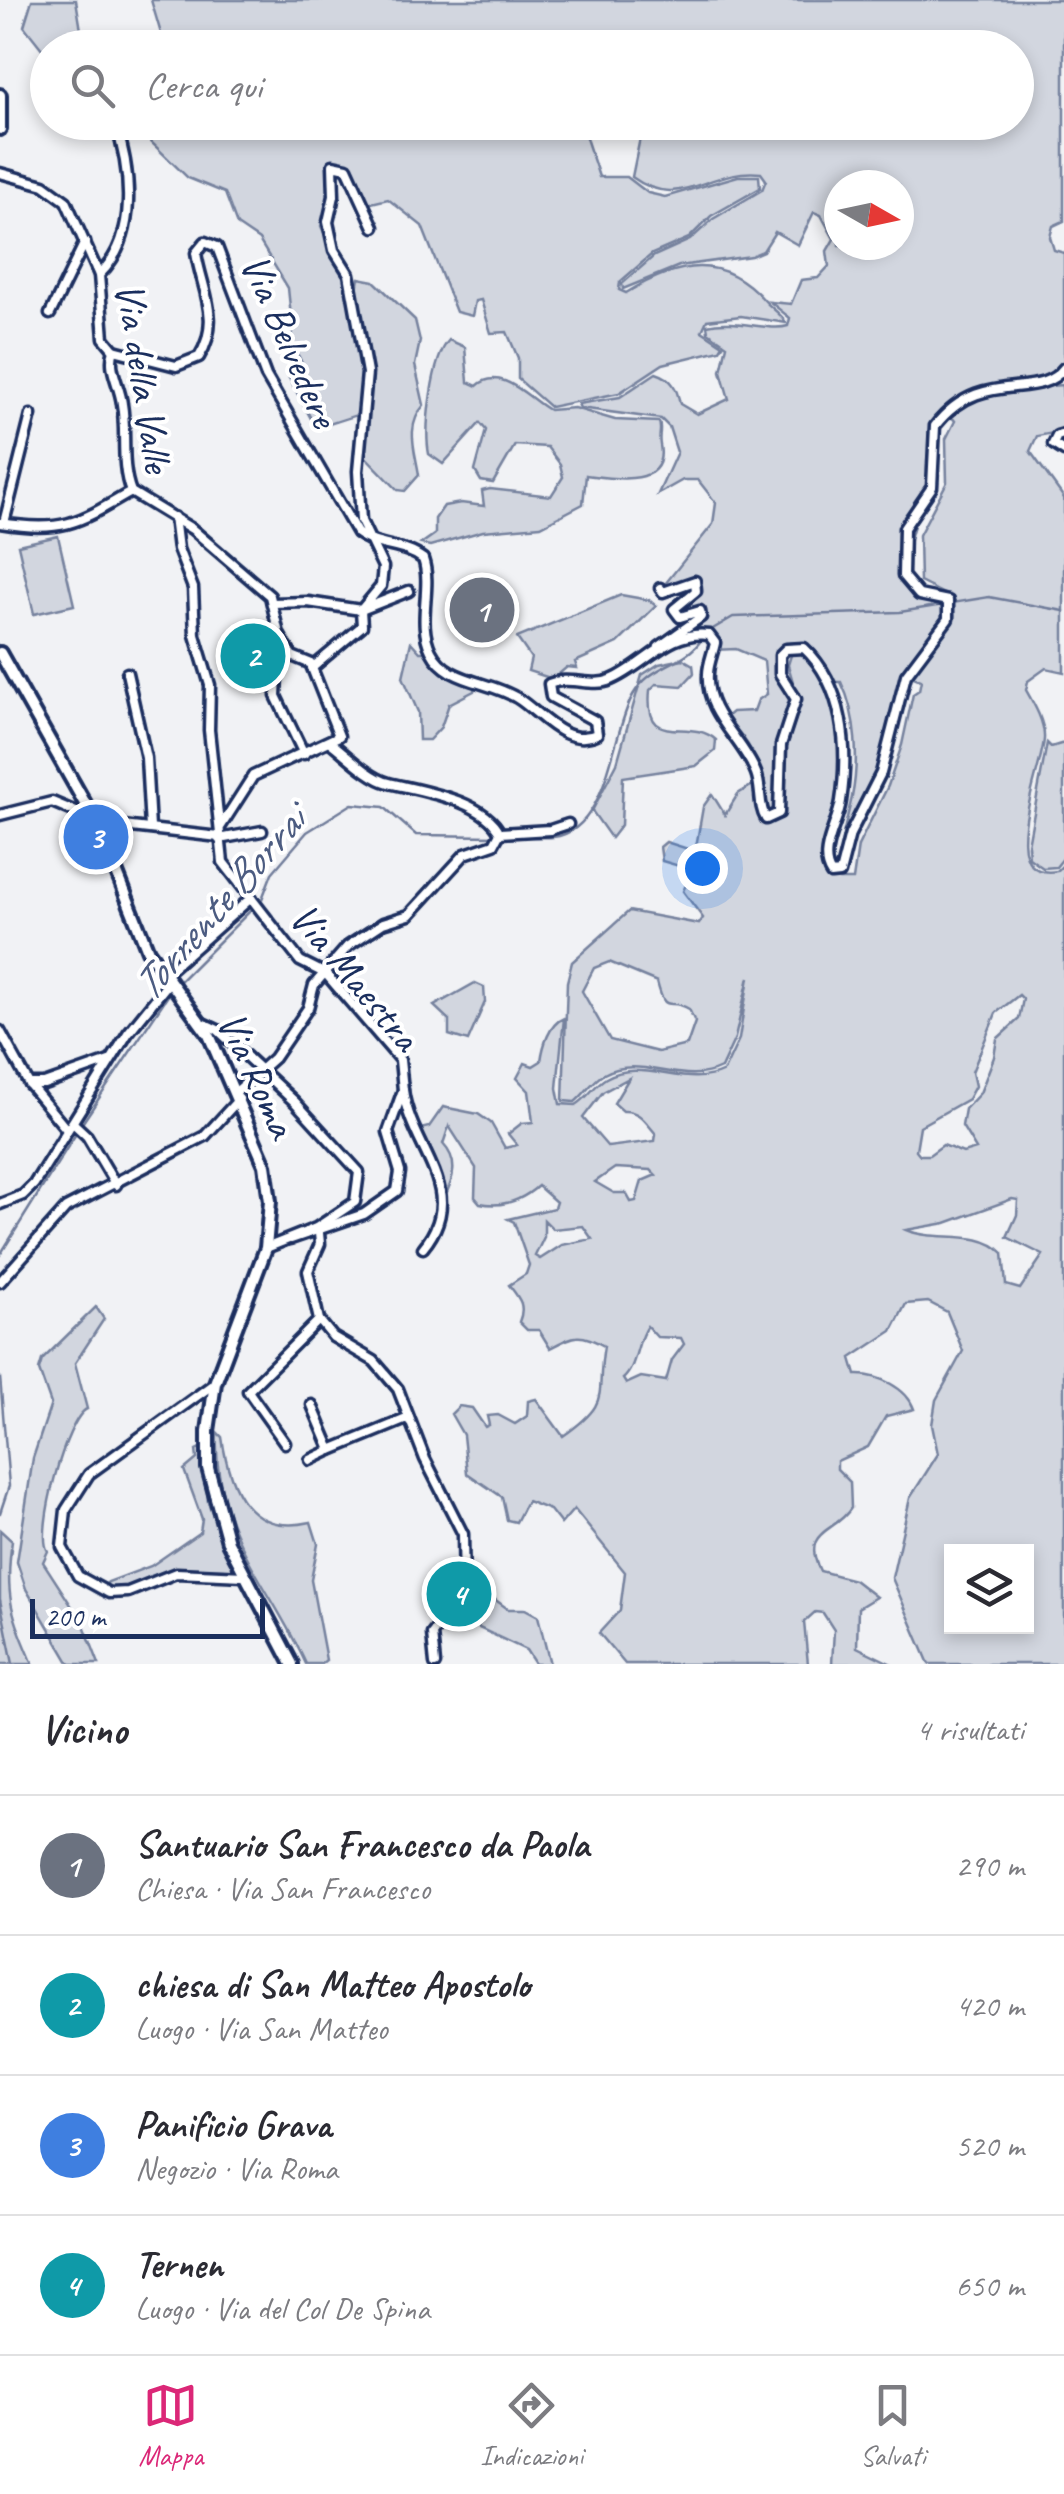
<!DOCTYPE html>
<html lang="it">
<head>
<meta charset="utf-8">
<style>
	:root { --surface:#fff; --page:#f7f7f7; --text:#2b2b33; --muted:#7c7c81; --line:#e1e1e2; --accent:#db2777 }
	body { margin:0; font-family:Caveat,sans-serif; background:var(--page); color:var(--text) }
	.controls { position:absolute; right:30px; bottom:30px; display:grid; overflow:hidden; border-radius:0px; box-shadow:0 5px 15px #0003 }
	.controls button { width:90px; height:90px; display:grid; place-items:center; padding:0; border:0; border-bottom:2px solid var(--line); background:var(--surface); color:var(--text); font:50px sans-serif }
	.compass { position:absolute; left:824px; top:170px; width:90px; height:90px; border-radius:50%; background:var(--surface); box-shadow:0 5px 15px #0003; rotate:99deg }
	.scale { position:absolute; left:30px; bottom:25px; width:235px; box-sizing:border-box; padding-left:10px; border:5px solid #1b2f5e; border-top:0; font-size:28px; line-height:35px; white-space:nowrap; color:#1b2f5e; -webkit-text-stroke:8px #fff; paint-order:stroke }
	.you { position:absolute; left:702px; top:868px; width:35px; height:35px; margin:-25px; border:8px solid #fff; border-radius:50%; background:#1a73e8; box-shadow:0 0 0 15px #1a73e833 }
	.badge { display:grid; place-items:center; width:65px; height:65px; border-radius:50%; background:var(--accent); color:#fff; font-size:32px; font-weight:700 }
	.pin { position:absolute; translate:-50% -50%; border:5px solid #fff; box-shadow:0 2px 10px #0006 }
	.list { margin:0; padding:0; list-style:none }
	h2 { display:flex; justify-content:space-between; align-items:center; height:130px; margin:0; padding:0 40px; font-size:42px }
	h2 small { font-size:32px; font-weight:400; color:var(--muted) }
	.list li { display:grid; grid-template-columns:65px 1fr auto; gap:30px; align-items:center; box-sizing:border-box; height:140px; padding:0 40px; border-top:2px solid var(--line) }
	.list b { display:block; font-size:38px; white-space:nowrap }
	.list p { margin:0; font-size:32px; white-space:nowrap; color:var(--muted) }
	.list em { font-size:32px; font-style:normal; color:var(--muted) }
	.icon { flex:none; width:55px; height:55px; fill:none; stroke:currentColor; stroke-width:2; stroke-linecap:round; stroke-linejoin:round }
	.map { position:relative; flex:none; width:1064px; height:1664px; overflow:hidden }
	.search { position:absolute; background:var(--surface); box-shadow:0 5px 15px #0003; left:30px; right:30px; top:30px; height:110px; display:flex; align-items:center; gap:25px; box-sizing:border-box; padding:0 35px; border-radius:55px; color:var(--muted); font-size:38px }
	.sheet { height:690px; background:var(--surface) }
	nav { display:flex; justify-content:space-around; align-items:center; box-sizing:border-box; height:140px; border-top:2px solid var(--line); background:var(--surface); font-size:28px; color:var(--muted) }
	nav a { display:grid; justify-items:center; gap:5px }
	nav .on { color:var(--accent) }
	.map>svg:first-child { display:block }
	.green { fill:#d2d6df; stroke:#76829e; stroke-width:2.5; fill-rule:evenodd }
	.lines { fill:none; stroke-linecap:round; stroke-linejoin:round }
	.stream { stroke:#707c9a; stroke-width:2.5 }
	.minor-casing { stroke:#1b2f5e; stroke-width:15 }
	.major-casing { stroke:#1b2f5e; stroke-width:18 }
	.minor { stroke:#fff; stroke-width:8 }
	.major { stroke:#fff; stroke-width:10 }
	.labels { text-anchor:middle; stroke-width:8; stroke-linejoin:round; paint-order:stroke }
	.street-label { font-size:42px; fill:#1b2f5e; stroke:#fff }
	.water-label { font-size:45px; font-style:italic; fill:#4c5c81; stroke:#fff }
</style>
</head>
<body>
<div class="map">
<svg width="1064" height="1664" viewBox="0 0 1064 1664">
	<rect width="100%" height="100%" fill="#f1f2f5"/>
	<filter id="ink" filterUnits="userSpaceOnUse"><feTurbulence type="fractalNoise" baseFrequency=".01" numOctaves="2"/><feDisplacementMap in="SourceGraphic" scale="20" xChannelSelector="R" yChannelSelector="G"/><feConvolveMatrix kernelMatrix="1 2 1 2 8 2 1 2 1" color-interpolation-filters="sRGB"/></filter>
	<g filter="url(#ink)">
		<g class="green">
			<polygon points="32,0 76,0 81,30 72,47 48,48 46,54 24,26"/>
			<path d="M151,0H1064V221L1053,226L1050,237L1054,250L1064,253V361L1046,381C986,384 982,384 939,426C938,441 939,460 934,474C919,514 901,542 909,587L939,601L944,614L907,668L892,742L850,836L842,874C836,849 847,821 852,797C859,762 857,714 841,682H835L806,645L794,643L784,653L782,666L794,699L777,756L776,813H770C756,768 763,757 726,717L732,712L754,711L758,700L767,694L764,661L736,649L713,650L704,630L678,637L702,619L699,608L681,614L677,609L700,586L692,578L661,589L713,524L716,503L698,480H683L658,494L677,452L669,427L661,419L580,408L578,404L620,397L656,373C672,378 677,388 680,404L697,414L729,399L721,371L727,345L708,332L707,325C735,318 770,332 788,326L790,318L770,302L791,304L801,280L818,278L829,266L827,251L834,239L821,215L814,212L798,245L775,232L763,251L751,256L679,266L623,289L622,284L654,256L690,240L713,219L762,190L766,180L761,173C708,167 681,213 632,177L640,138L625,123L1016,122V48L165,47ZM839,185H899V245H839Z"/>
			<path d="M166,122L581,123L599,177H627L648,193L665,197L738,176H759L760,188L711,216L689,238L652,254L620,282L619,290L626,293C677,262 723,252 765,301C772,309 782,314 786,323L741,316L707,320L702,331L723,345L720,350L663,364L619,393L550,407L518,379V358L507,332L491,333L481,300L475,301L472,316L456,312L422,226L388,199L367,204L350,168L331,160L327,164L330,197L321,226L348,286L363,358L360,414L320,427L314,424L289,378L305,370L294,346L288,288L259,240L237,225L225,193L188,178L151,142L153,127Z"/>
			<path d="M359,278L374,281L415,320L420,341L415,365L424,405C405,427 415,449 419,475L405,491L398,490L364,455L367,383L355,301Z"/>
			<path d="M449,340L465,347L468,382L477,386C501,364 530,400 549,410L574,408L615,420L659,422C662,430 658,435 660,445C668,488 615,479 586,475L583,504L541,526L483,531L430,546L421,544L435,534V519L444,506L461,503L484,506L482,491L490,489L551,496L563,477L560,464L547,447L515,445L493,483L481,481L475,471L486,430L480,423L443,464L429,454C424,429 432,358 449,340Z"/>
			<path d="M1062,385L1064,431L1037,436L1030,451L1064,498V672L1046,668L1028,681L1026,690C1034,704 1045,723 1044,739C1042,770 993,882 1057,871L1064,864V1664H929L892,1578L910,1498L938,1454L932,1425L936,1400L963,1351L947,1312L928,1302L906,1304L892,1331L851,1358L856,1375C878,1374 907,1388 914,1409L886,1416L868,1447L837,1461V1469L850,1482L851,1508C836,1533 800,1529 820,1571L854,1580L876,1597L858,1608L857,1647L892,1664H832L834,1630L823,1613L815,1612L804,1622L808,1664H625L599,1633L620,1610L625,1572L574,1509L561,1524L550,1510L527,1501L516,1522L507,1520L502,1497L467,1473L463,1435L451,1414L459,1406L472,1408L485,1427L489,1425L487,1416L498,1415L515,1424L527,1416L528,1401L536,1399L563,1436C613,1401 595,1397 604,1346C579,1331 573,1336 550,1348L539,1330H527L519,1322C526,1305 519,1298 509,1285L526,1274L529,1265L514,1222L508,1219L554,1208L556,1202L538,1186C521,1201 503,1208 480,1203L475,1197L476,1168L449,1126L443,1144C459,1161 454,1179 444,1198L441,1180L416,1130L429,1127L443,1107L478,1114L491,1123L505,1148L517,1145L508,1134L522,1123L533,1122L529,1091L517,1078L525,1063L533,1066L541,1061C543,1046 549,1024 564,1018L557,1088L560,1104L576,1105C588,1098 594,1085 606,1078C642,1057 686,1090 724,1071L739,1039L749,977L735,1038L721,1068C683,1087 640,1054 604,1074C592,1081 585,1094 575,1102L563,1101L567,982L572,962L629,911L699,924L703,918L683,891L693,870L662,861L660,847L666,842L691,850L696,847L703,807L712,794L725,815L738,794L759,781L762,810L769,820L781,816L783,757L800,706L788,665L792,652L803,650C871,740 829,775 829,871L839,880H853L858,846L888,786L902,745L913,694L919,690L921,680L911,676L912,670L949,615H954L952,598L920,582L919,535L947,482L946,439L955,421L952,417C982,387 1022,388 1062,385ZM609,962L657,982C666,1017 668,996 689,1009L695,1022L687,1045L658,1052L610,1040L582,991L594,968ZM1019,995L1023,999L1019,1019L997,1039L994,1057L980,1093L965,1109L962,1126L976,1149L963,1153L943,1145L929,1155H920L916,1150L920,1126L968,1099L975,1086L972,1072L996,1013ZM629,1078L614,1103L623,1111C640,1110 646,1123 656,1134L655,1141L608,1147L583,1118L603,1092ZM615,1168L651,1170L656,1175L642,1181L636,1201L631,1202L626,1193H614L595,1182ZM1012,1199L1018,1200L1017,1215L1007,1237L1043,1255L1020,1289L1006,1285L1003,1253C979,1228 937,1243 906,1230L946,1223ZM544,1220L553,1229L583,1226L592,1239L562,1245L540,1259L535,1256L544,1237ZM647,1326L657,1337L681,1338L684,1344L672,1360L666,1381L641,1377L626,1384L623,1379C637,1367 636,1341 647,1326ZM952,1552H1026V1626H952Z"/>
			<polygon points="58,536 74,605 34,614 18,545"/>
			<polygon points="621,595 649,600 656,606 618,643 575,662 577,668 567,667 553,679 528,671 531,658 517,638"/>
			<polygon points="411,642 420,652 428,652 449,677 475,686 474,691 449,704 441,727 429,740 419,740 418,712 403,677"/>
			<path d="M683,659L693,665L694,673L682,686L656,684L650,690C644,752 688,715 716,740L715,751L696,766L623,777L621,825L611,838L592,811L617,763L642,675L659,664Z"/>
			<polygon points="1047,743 1051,747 1064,743 1064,857 1056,867 1043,868 1029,858 1028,845"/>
			<polygon points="475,983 484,987 485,1002 468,1041 449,1035 449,1020 434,1006"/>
			<path d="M96,1307L104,1319L75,1363L87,1409C66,1418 35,1534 48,1551L43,1562L84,1625L99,1664H70L26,1589L17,1562L33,1458L51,1404L39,1370L42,1360Z"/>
			<path d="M217,1432L222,1437C229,1489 249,1536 311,1522L318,1544L311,1580L326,1660L321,1664H306C269,1583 212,1530 217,1432Z"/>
			<path d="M202,1447L208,1502L234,1570C218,1576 198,1566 180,1568C156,1572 127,1598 105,1585L108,1582L151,1566L200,1532L202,1519L184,1470L197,1459L196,1450Z"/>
			<path d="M0,1530L12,1541C4,1596 12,1615 33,1664H0Z"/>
			<polygon points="468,1580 508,1609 525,1609 538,1616 550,1664 535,1664 526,1650 479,1628 464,1595"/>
		</g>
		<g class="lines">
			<g class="stream">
				<polyline points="952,603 989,597 1064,611"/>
				<polyline points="706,633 733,617 900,612 943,605"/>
				<path d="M515,836C527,836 541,838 553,837C609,831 611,733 633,695C651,663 684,666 702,639"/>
				<polyline points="176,985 262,899 272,873 307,832 352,804 384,807 416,835 497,836"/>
				<polyline points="81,1125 171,991"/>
				<polyline points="0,1255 77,1132"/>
				<polyline points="0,1377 9,1486 0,1513"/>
				<polyline points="0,1600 13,1664"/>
			</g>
			<g class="minor-casing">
				<g id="minor">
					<polyline points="88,45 89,48"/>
					<polyline points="0,173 44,185 66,201 99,275 104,338 114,350"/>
					<path d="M99,275C139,237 131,170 115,122"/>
					<polyline points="50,314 85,242"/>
					<path d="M114,350L176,366L199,357C222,320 202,291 196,253L205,242L217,247L266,376L357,533C377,548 404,544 423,559C433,588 416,621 431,651C447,683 488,680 517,698C540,712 565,748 597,734L595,721L551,697L549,684C569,675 592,688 611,680C643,667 670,629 709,635L715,643C713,653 708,664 708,674C705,714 743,739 756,773C762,788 758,806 766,819L779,813L781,745L796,699L780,674V655L786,649L804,648C844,685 849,749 841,801C838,824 817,853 831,874L840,873L850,834L881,773L906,675L948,619V601L919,595L903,576L904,528L932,487L935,426C982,366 1038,403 1064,368"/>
					<path d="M114,350C107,368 120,385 122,404C127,433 120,464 131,492L192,529L270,596L279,634L276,696L304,754"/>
					<polyline points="1064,434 1057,436 1053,444 1064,451"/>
					<polyline points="174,517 178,549 193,588 195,635 210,685 209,730 223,862 300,961 326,974 400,1060 403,1090 388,1132 400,1172 397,1191 364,1214 291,1239"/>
					<path d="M0,523C64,533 78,523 131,492"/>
					<polyline points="4,523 31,415"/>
					<polyline points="272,603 308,602 361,610 409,591"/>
					<polyline points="361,610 381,586 383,567 361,521 358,471 367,373 349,274 334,250 328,222 334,196 333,165 347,168 374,227"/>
					<polyline points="279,634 292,656 314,665"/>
					<polyline points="659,647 701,617 700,611 680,617 674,609 696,591 695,581 663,592 660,588"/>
					<polyline points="127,673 146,758 150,828"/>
					<polyline points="0,815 52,802 83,815 90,813"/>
					<polyline points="221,826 253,776 339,736 312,668 362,626 361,610"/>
					<polyline points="100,830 114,825 219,837"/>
					<polyline points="500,833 550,830 568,824"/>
					<polyline points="219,839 262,831"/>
					<polyline points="165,974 251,898"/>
					<polyline points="203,1023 218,1030 295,1102 359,1172 355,1202 316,1228 266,1248"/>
					<polyline points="0,1031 29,1084 67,1130"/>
					<polyline points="29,1084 44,1084 109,1061"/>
					<path d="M403,1090C411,1150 470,1191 423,1248"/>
					<path d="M236,1092L274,1058L308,1008L314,985L348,946L383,923L409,915L465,854L494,844L500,833C484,800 421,791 389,783C369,778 346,754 330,742"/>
					<polyline points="73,1123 87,1136 116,1185"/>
					<polyline points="0,1204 23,1195 34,1184 128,1033 170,981"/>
					<polyline points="319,1233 320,1244 308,1271 319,1320 333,1337 374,1361 398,1389 425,1459 463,1534 464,1593 432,1634 435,1664"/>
					<polyline points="0,1282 66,1208 205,1136 239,1099"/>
					<polyline points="215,1383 89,1474 66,1510 62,1547 78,1576 109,1593 128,1592 176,1573 244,1576"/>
					<polyline points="312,1405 331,1450 409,1418"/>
					<polyline points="285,1443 248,1391 319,1320"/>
					<polyline points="310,1460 331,1450"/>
				</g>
			</g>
			<g class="major-casing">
				<g id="major">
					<polyline points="0,95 0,129"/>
					<polyline points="0,653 100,830 148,951 209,1035 265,1165 270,1201 266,1248 215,1383 208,1431 208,1468 228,1542 292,1664"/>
				</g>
			</g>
			<use href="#minor" class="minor"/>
			<use href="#major" class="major"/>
		</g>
	</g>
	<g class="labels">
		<g class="street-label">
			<text transform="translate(291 340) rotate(66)" y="15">Via Belvedere</text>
			<text transform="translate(145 377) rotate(81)" y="15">Via della Valle</text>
			<text transform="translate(356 976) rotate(50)" y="15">Via Maestra</text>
			<text transform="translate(258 1074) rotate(65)" y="15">Via Roma</text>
		</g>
		<g class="water-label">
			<text transform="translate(217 903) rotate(-49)" y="16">Torrente Borrai</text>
		</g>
	</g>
</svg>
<div class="controls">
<button><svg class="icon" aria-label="layers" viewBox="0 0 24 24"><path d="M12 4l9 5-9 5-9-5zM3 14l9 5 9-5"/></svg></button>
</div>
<svg class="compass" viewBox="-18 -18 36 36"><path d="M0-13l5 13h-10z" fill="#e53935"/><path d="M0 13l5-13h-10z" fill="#7c7c81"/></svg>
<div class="scale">200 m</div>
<div class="you"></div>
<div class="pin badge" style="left:482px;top:610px;background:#6b7280">1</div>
<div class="pin badge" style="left:253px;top:656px;background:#0f9aa8">2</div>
<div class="pin badge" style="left:96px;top:837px;background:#3f7fe0">3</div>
<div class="pin badge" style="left:459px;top:1594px;background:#0f9aa8">4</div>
<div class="search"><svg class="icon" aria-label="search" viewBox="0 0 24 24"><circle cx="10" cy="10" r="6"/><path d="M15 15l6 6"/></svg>Cerca qui</div>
</div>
<section class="sheet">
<h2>Vicino<small>4 risultati</small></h2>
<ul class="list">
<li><span class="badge" style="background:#6b7280">1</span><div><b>Santuario San Francesco da Paola</b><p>Chiesa · Via San Francesco</p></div><em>290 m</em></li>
<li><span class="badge" style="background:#0f9aa8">2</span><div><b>chiesa di San Matteo Apostolo</b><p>Luogo · Via San Matteo</p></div><em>420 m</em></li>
<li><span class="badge" style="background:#3f7fe0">3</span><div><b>Panificio Grava</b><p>Negozio · Via Roma</p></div><em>520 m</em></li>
<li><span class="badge" style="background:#0f9aa8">4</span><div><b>Ternen</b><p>Luogo · Via del Col De Spina</p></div><em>650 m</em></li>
</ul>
</section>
<nav>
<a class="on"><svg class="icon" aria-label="map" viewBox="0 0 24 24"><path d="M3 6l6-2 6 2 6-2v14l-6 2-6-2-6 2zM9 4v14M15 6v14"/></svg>Mappa</a>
<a><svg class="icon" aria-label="directions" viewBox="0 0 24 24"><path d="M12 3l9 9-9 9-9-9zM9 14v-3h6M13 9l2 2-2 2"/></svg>Indicazioni</a>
<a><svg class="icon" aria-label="saved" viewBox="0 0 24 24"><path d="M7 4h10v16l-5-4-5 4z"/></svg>Salvati</a>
</nav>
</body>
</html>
